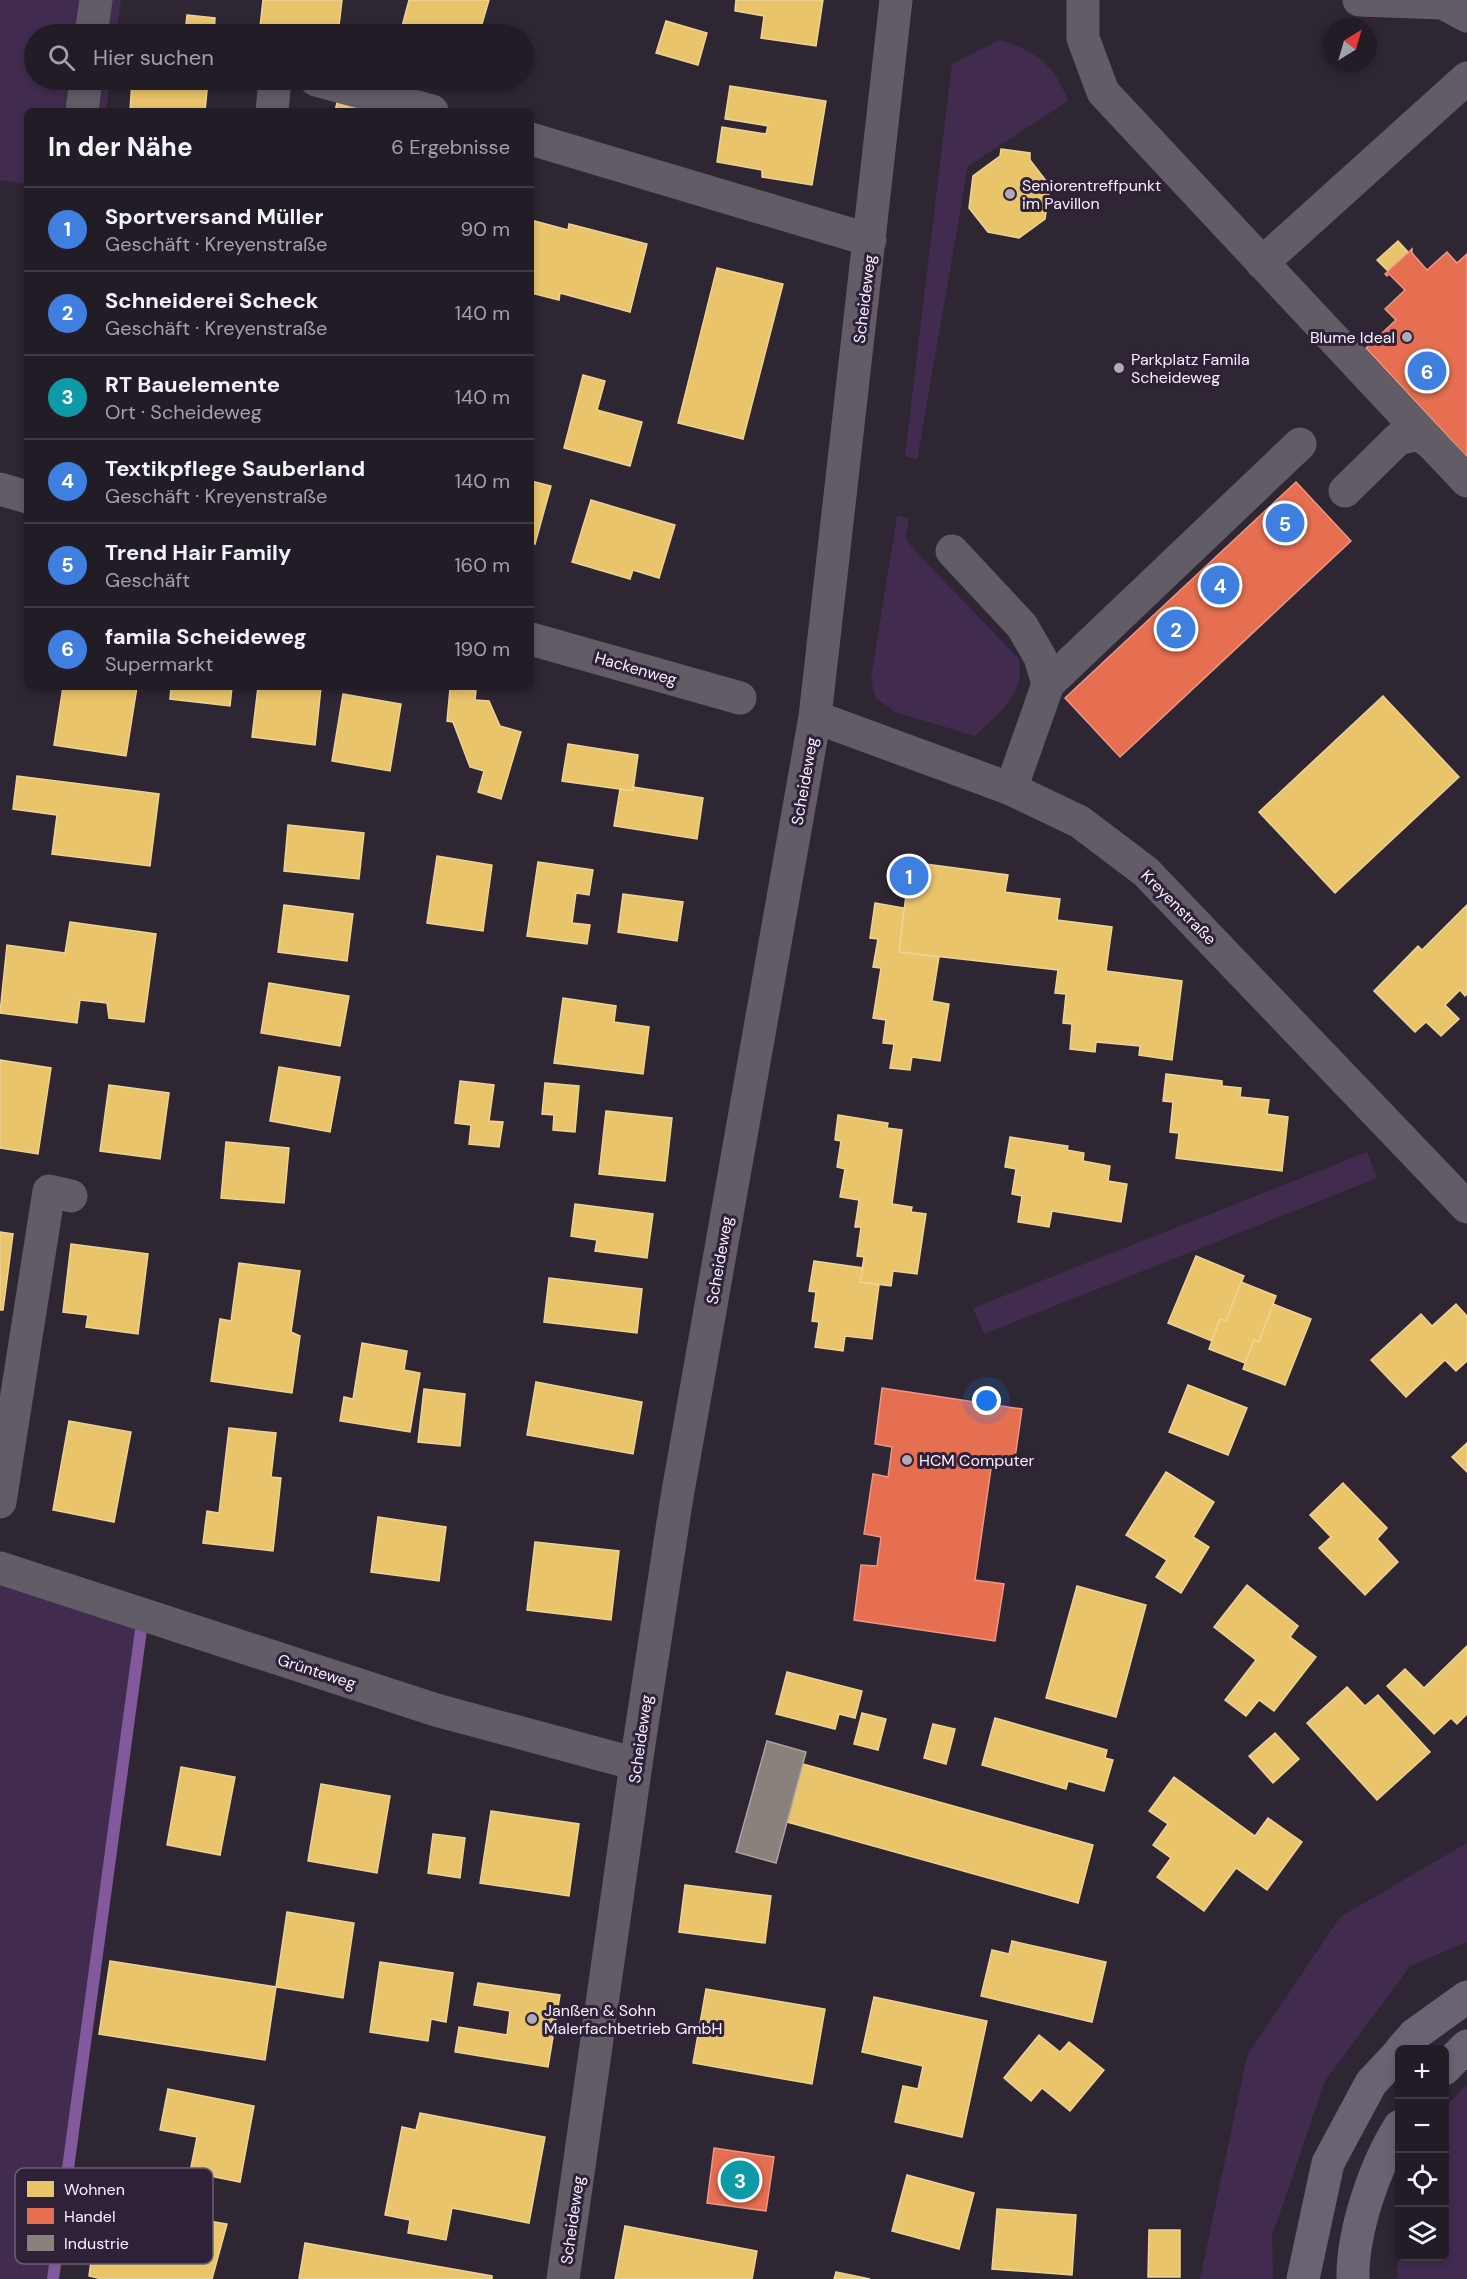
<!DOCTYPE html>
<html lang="de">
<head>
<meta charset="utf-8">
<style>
	:root { --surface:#221c26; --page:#2e2932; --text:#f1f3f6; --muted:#a2a1a7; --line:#3f3a43; --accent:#2563eb }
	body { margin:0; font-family:"DM Sans",sans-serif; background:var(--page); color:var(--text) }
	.controls { position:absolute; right:18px; bottom:18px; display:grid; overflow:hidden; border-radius:9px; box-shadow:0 3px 9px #0003 }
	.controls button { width:54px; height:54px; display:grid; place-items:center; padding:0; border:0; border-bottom:2px solid var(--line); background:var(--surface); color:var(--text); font:30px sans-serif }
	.compass { position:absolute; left:1323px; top:18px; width:54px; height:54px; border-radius:50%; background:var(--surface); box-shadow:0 3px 9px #0003; rotate:37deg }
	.you { position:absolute; left:987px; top:1401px; width:21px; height:21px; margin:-15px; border:4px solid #fff; border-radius:50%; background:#1a73e8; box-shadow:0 0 0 9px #1a73e833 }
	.badge { display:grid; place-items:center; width:39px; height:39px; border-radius:50%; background:var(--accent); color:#fff; font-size:20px; font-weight:700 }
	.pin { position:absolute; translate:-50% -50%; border:3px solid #fff; box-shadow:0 2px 6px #0006 }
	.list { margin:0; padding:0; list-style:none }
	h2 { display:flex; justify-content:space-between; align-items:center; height:78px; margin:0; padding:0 24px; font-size:26px }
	h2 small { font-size:20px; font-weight:400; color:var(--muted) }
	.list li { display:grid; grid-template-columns:39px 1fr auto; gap:18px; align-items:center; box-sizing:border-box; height:84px; padding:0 24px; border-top:2px solid var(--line) }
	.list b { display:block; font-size:22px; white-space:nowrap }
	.list p { margin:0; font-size:20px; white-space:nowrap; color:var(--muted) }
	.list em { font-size:20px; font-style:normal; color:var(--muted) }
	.icon { flex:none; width:33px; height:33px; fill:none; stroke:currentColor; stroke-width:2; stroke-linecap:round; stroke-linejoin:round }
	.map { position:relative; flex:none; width:1467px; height:2279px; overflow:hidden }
	.search { position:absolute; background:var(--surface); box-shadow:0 3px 9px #0003; left:24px; top:24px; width:510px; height:66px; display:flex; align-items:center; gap:15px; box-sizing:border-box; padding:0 21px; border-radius:33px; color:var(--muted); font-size:22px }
	.panel { position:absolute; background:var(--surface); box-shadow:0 3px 9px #0003; left:24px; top:108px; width:510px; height:582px; border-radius:9px }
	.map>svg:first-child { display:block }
	.green { fill:#412c50 }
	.homes { fill:#e9c46a; stroke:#eed296; stroke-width:1.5 }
	.shops { fill:#e76f51; stroke:#ec9685; stroke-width:1.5 }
	.industry { fill:#8a817c; stroke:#aba3a3; stroke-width:1.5 }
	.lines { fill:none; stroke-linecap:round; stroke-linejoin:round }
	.stream { stroke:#81599c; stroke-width:12 }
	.minor { stroke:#615c66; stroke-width:33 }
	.highway { stroke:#6b6273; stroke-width:33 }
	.poi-dot { fill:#b1aab6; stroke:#2f2138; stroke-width:2 }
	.labels { text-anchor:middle; stroke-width:6; stroke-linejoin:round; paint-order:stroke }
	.poi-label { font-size:16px; fill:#f8f1fd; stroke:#2f2138; text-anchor:start }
	.street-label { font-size:16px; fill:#f8f1fd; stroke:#2f2138 }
	.key { fill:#2f2138; stroke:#6b5f73; stroke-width:1.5 }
	.key-label { font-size:16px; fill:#f8f1fd }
</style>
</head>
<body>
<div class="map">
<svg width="1467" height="2279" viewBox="0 0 1467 2279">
	<rect width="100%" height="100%" fill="#2e2633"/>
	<g class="green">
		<polygon points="0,0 121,0 116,34 34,34 34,80 110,80 106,111 27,111 27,184 0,180"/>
		<path d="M1000,40C1037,52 1054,64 1068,101L968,166L917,460L905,456L952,64Z"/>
		<path d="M897,516L909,518L905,538L918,554L1018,658C1028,693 997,714 975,736L895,712L875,697L871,679Z"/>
		<polygon points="1367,1152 1377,1178 984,1334 973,1308"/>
		<polygon points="0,1568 143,1613 53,2279 0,2279"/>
		<polygon points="1467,1843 1467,1942 1410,1966 1325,2081 1272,2236 1273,2279 1200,2279 1247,2056 1340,1917"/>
		<polygon points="1467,2085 1467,2279 1397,2279 1399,2240 1400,2256 1444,2256 1445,2114 1448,2103"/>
	</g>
	<g class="homes">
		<polygon points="263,0 342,0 338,34 260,27"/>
		<polygon points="409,0 489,0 479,34 400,34"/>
		<polygon points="736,0 823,0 816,46 761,38 764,16 735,11"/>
		<polygon points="187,15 215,18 214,34 185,34"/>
		<polygon points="666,21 707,33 698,65 656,53"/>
		<polygon points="132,80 208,80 205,111 130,111"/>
		<polygon points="730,86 826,101 812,185 762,177 762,170 717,162 722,127 766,134 768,126 725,119"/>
		<polygon points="339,95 399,111 335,111"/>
		<polygon points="1001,149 1030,153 1030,160 1050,186 1045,219 1019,238 988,232 969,208 973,176 1000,156"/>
		<polygon points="531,220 568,230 569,224 647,244 630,312 560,293 559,300 531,293"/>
		<polygon points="1398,241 1408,252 1388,271 1377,260"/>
		<polygon points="717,268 783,284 743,439 678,423"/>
		<polygon points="583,375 605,381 597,410 642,422 630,466 564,448"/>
		<polygon points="531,481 551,486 535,544 531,543"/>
		<polygon points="591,500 675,525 659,578 633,570 630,579 572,562"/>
		<polygon points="63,687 137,687 126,756 54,745"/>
		<polygon points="171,687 232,687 230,706 170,699"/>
		<polygon points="258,687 321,687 315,745 252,737"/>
		<polygon points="450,689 476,691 475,700 489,701 500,726 521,732 501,799 478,792 484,771 470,767 453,722 447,721"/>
		<polygon points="343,694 401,704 390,771 332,761"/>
		<polygon points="1383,696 1459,777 1335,893 1259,812"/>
		<polygon points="568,744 638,755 633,791 562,781"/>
		<polygon points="17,776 159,794 150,866 52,854 57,815 13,809"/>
		<polygon points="633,787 703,798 697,839 614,826 620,789 633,791"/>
		<polygon points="288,825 364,833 359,879 284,871"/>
		<polygon points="437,856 492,865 483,931 427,923"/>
		<polygon points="538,862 593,870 589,895 576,893 572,923 590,925 587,944 527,936"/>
		<polygon points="910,862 1008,875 1005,892 1060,899 1057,920 1112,927 1106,971 1182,981 1172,1060 1139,1055 1140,1046 1096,1042 1095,1052 1070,1049 1072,1024 1063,1023 1066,994 1055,993 1058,970 899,952"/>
		<polygon points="623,894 683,902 677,941 618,932"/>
		<polygon points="875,903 904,908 899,952 939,957 932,1001 949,1004 940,1061 912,1057 910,1070 890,1068 894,1044 883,1043 886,1020 873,1018 881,968 873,967 878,939 870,938"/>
		<polygon points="284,905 353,914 347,961 278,952"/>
		<polygon points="1467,905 1467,994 1465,996 1460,990 1445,1005 1459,1019 1441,1036 1426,1022 1415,1032 1374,991 1418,946 1422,950"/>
		<polygon points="70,922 156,934 144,1022 109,1018 107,1003 80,1000 77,1023 0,1013 7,945 65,953"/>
		<polygon points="269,983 349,996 340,1046 261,1033"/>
		<polygon points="563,998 616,1006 614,1022 649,1027 643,1074 554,1063"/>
		<polygon points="0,1060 51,1068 38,1154 0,1148"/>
		<polygon points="279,1067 340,1077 330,1132 270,1121"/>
		<polygon points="1166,1074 1222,1081 1222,1086 1241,1088 1240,1097 1269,1100 1267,1114 1288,1117 1282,1171 1176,1158 1179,1133 1170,1132 1173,1102 1163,1101"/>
		<polygon points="460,1081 494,1085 489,1121 503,1122 499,1147 469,1144 471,1125 455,1123"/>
		<polygon points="545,1083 579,1086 575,1132 553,1130 554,1115 542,1114"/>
		<polygon points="109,1085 169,1093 160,1159 100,1151"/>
		<polygon points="606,1111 672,1118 665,1181 599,1174"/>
		<polygon points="838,1115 888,1123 887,1128 902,1130 892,1204 912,1207 911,1212 926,1214 917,1274 893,1271 891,1286 860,1282 864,1257 857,1256 861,1227 855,1227 859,1200 840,1197 845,1169 837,1167 841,1141 835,1140"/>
		<polygon points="1010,1137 1068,1146 1067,1150 1084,1153 1083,1161 1110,1166 1108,1181 1127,1184 1121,1222 1052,1211 1049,1227 1018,1222 1022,1196 1012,1194 1016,1169 1005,1167"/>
		<polygon points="226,1142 289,1148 284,1203 221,1198"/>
		<polygon points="575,1204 653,1214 647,1258 595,1251 597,1240 571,1236"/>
		<polygon points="0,1232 13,1234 3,1310 0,1310"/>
		<polygon points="71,1244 148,1254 138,1334 86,1327 88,1315 63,1312"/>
		<polygon points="1196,1256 1244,1276 1226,1321 1220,1319 1212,1341 1168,1323"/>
		<polygon points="814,1261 863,1268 860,1282 879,1285 872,1339 845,1336 843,1351 815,1347 819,1322 812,1321 816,1292 809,1291"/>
		<polygon points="239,1263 300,1271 291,1332 300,1336 292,1393 211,1381 220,1319 231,1321"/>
		<polygon points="549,1278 642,1289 637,1333 544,1322"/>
		<polygon points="1241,1282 1276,1296 1259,1342 1254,1340 1245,1363 1209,1349 1220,1319 1226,1321"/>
		<polygon points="1273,1304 1311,1319 1285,1385 1243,1369 1254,1340 1259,1342"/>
		<polygon points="1456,1304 1467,1316 1467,1361 1456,1371 1445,1360 1406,1397 1371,1360 1421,1314 1432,1326"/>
		<polygon points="362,1343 407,1351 404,1370 420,1373 410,1432 340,1421 344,1397 353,1399"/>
		<polygon points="536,1382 642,1402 633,1454 527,1435"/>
		<polygon points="1188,1385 1247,1408 1228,1455 1169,1432"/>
		<polygon points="424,1389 465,1394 460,1446 418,1442"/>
		<polygon points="69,1421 131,1432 114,1522 53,1510"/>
		<polygon points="229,1428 276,1433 271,1477 281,1478 273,1551 203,1543 207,1511 219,1513"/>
		<polygon points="1467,1443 1467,1472 1452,1457"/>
		<polygon points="1166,1472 1214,1502 1193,1537 1209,1547 1181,1593 1156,1577 1167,1560 1126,1535"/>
		<polygon points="1343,1483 1387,1528 1377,1539 1398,1562 1365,1595 1319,1548 1331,1537 1310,1515"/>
		<polygon points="378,1517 446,1527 439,1581 371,1572"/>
		<polygon points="535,1542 619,1551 611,1620 527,1610"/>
		<polygon points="1247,1585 1298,1626 1290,1637 1316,1657 1274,1711 1259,1700 1246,1716 1225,1700 1256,1660 1214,1627"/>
		<polygon points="1077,1586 1146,1605 1116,1717 1046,1698"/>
		<polygon points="1467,1646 1467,1714 1457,1724 1451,1718 1434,1734 1387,1686 1405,1669 1424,1688"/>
		<polygon points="787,1672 862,1691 855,1718 839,1714 835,1729 776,1714"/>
		<polygon points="1347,1687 1365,1706 1378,1695 1430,1752 1377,1800 1307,1723"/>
		<polygon points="862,1713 886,1719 878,1750 854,1744"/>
		<polygon points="995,1718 1107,1750 1105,1758 1113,1760 1104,1791 1068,1781 1066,1789 982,1765"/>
		<polygon points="933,1724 955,1729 946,1764 924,1758"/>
		<polygon points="1275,1733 1299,1759 1273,1783 1249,1756"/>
		<polygon points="803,1764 1093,1845 1078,1903 787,1822"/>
		<polygon points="181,1767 235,1777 220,1855 167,1845"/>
		<polygon points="1174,1777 1255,1836 1268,1818 1302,1842 1267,1890 1236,1868 1204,1911 1157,1877 1171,1858 1153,1845 1168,1824 1149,1811"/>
		<polygon points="321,1784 390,1796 377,1873 308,1861"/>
		<polygon points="491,1811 579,1824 569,1896 480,1883"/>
		<polygon points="433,1834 465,1838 460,1878 428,1873"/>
		<polygon points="685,1885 771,1896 765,1943 679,1932"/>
		<polygon points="287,1912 354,1923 343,1998 276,1987"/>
		<polygon points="1012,1941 1106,1962 1092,2022 981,1996 992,1950 1009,1954"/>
		<polygon points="110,1961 276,1987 265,2060 99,2034"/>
		<polygon points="380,1962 453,1973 446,2022 431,2019 428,2041 370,2032"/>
		<polygon points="478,1983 560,1995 548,2067 455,2052 459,2027 507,2035 510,2011 474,2005"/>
		<polygon points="706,1989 825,2009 812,2084 693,2063"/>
		<polygon points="874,1997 987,2021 962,2137 895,2122 903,2086 918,2089 923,2066 862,2052"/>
		<polygon points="1039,2035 1060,2052 1069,2042 1104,2070 1070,2111 1042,2088 1031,2101 1004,2078"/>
		<polygon points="168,2089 254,2106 240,2182 190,2172 197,2137 160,2130"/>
		<polygon points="420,2113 545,2137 529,2223 452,2208 446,2240 408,2233 410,2220 385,2215 402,2127 416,2130"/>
		<polygon points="907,2175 974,2193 959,2249 892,2231"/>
		<polygon points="99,2202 227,2224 212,2279 102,2279 89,2276"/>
		<polygon points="997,2209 1076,2215 1072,2275 992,2269"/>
		<polygon points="625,2226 757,2251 752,2279 615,2279"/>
		<polygon points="1149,2230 1180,2230 1180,2277 1148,2277"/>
		<polygon points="305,2243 492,2276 492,2279 299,2279"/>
		<polygon points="836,2272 870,2279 834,2279"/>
	</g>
	<g class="shops">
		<polygon points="1412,249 1412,253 1427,270 1447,252 1457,263 1467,254 1467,457 1366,348 1396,320 1385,309 1405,290 1389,274 1387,276 1385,274"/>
		<polygon points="1296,482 1351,541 1120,757 1065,698"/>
		<polygon points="882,1388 1022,1409 1015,1458 993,1455 975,1580 1004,1584 995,1641 854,1620 861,1565 877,1566 881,1537 864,1534 873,1474 888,1477 892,1447 875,1444"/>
		<polygon points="714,2148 774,2157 766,2211 707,2203"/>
	</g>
	<polygon class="industry" points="767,1741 806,1752 776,1863 736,1852"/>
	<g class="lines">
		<polyline class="stream" points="53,2279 143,1615"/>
		<g class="minor">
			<polyline points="1083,0 1083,38 1103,92 1431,443"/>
			<polyline points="1359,0 1443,3 1467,16"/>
			<polyline points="91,34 96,0"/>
			<polyline points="316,80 432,111"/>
			<polyline points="82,111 86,80"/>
			<polyline points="272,111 275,80"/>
			<polyline points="531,139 870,240"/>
			<polyline points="1262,263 1467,78"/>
			<polyline points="0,489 27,497"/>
			<polyline points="1345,491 1398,439 1418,434 1431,443 1467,481"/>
			<polyline points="952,551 1022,626 1040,657 1048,684 1011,789"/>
			<polyline points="531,639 740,698"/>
			<polyline points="1048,684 1300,444"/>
			<polyline points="815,717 1011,789 1080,822 1146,872 1467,1207"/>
			<polyline points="0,1502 49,1191 71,1196"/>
			<polyline points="0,1568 436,1710 636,1764"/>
			<polyline points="563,2279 636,1764 676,1503 815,717 896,0"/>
		</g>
		<g class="highway">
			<polyline points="1401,2050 1414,2035 1467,1997"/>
			<polyline points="1444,2069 1467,2046"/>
			<polyline points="1303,2279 1328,2163 1371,2083 1400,2052"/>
			<path d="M1353,2279C1352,2232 1375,2165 1400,2126"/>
		</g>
	</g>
	<g class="poi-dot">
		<circle cx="1010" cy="194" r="6"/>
		<circle cx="1407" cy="337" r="6"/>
		<circle cx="1119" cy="368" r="6"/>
		<circle cx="907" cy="1460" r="6"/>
		<circle cx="532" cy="2019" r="6"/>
	</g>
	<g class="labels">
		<g class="poi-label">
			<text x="1022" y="191">Seniorentreffpunkt<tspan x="1022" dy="18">im Pavillon</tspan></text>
			<text x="1395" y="343" text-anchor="end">Blume Ideal</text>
			<text x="1131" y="365">Parkplatz Famila<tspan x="1131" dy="18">Scheideweg</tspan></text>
			<text x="919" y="1466">HCM Computer</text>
			<text x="544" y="2016">Janßen &amp; Sohn<tspan x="544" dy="18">Malerfachbetrieb GmbH</tspan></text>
		</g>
		<g class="street-label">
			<text transform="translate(864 299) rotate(-83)" y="6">Scheideweg</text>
			<text transform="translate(636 668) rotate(16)" y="6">Hackenweg</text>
			<text transform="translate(804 781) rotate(-80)" y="6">Scheideweg</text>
			<text transform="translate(1179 907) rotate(45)" y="6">Kreyenstraße</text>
			<text transform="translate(719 1260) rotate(-80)" y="6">Scheideweg</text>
			<text transform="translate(317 1671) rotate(18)" y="6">Grünteweg</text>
			<text transform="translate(640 1739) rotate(-82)" y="6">Scheideweg</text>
			<text transform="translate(572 2220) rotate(-82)" y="6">Scheideweg</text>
		</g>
	</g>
	<rect x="15" y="2168" width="198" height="96" rx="9" class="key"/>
	<rect x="27" y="2181" width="27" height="16" fill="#e9c46a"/>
	<rect x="27" y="2208" width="27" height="16" fill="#e76f51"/>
	<rect x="27" y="2235" width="27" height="16" fill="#8a817c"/>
	<g class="key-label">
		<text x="64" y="2195">Wohnen</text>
		<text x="64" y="2222">Handel</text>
		<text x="64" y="2249">Industrie</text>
	</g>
</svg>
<div class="controls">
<button>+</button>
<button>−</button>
<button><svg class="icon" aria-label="locate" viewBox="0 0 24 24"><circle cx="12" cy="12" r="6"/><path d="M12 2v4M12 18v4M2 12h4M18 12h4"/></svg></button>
<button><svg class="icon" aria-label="layers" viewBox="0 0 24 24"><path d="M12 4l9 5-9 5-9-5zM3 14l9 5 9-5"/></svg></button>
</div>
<svg class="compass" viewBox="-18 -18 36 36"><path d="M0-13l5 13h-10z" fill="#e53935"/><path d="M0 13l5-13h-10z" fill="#a2a1a7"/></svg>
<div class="you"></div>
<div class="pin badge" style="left:909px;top:876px;background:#3f7fe0">1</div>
<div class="pin badge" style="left:1176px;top:629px;background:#3f7fe0">2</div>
<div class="pin badge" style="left:740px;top:2180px;background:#0f9aa8">3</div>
<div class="pin badge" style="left:1220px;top:585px;background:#3f7fe0">4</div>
<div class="pin badge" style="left:1285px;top:523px;background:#3f7fe0">5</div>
<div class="pin badge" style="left:1427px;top:371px;background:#3f7fe0">6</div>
<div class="search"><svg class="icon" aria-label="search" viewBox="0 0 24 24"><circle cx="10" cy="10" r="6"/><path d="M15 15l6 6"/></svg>Hier suchen</div>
<section class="panel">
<h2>In der Nähe<small>6 Ergebnisse</small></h2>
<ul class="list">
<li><span class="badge" style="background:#3f7fe0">1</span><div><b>Sportversand Müller</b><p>Geschäft · Kreyenstraße</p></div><em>90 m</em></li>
<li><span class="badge" style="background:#3f7fe0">2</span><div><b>Schneiderei Scheck</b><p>Geschäft · Kreyenstraße</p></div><em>140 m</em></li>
<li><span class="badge" style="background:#0f9aa8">3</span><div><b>RT Bauelemente</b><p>Ort · Scheideweg</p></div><em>140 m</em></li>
<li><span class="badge" style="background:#3f7fe0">4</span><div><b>Textikpflege Sauberland</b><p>Geschäft · Kreyenstraße</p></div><em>140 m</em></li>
<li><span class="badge" style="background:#3f7fe0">5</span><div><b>Trend Hair Family</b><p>Geschäft</p></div><em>160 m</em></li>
<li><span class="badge" style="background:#3f7fe0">6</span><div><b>famila Scheideweg</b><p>Supermarkt</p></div><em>190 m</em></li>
</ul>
</section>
</div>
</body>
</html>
